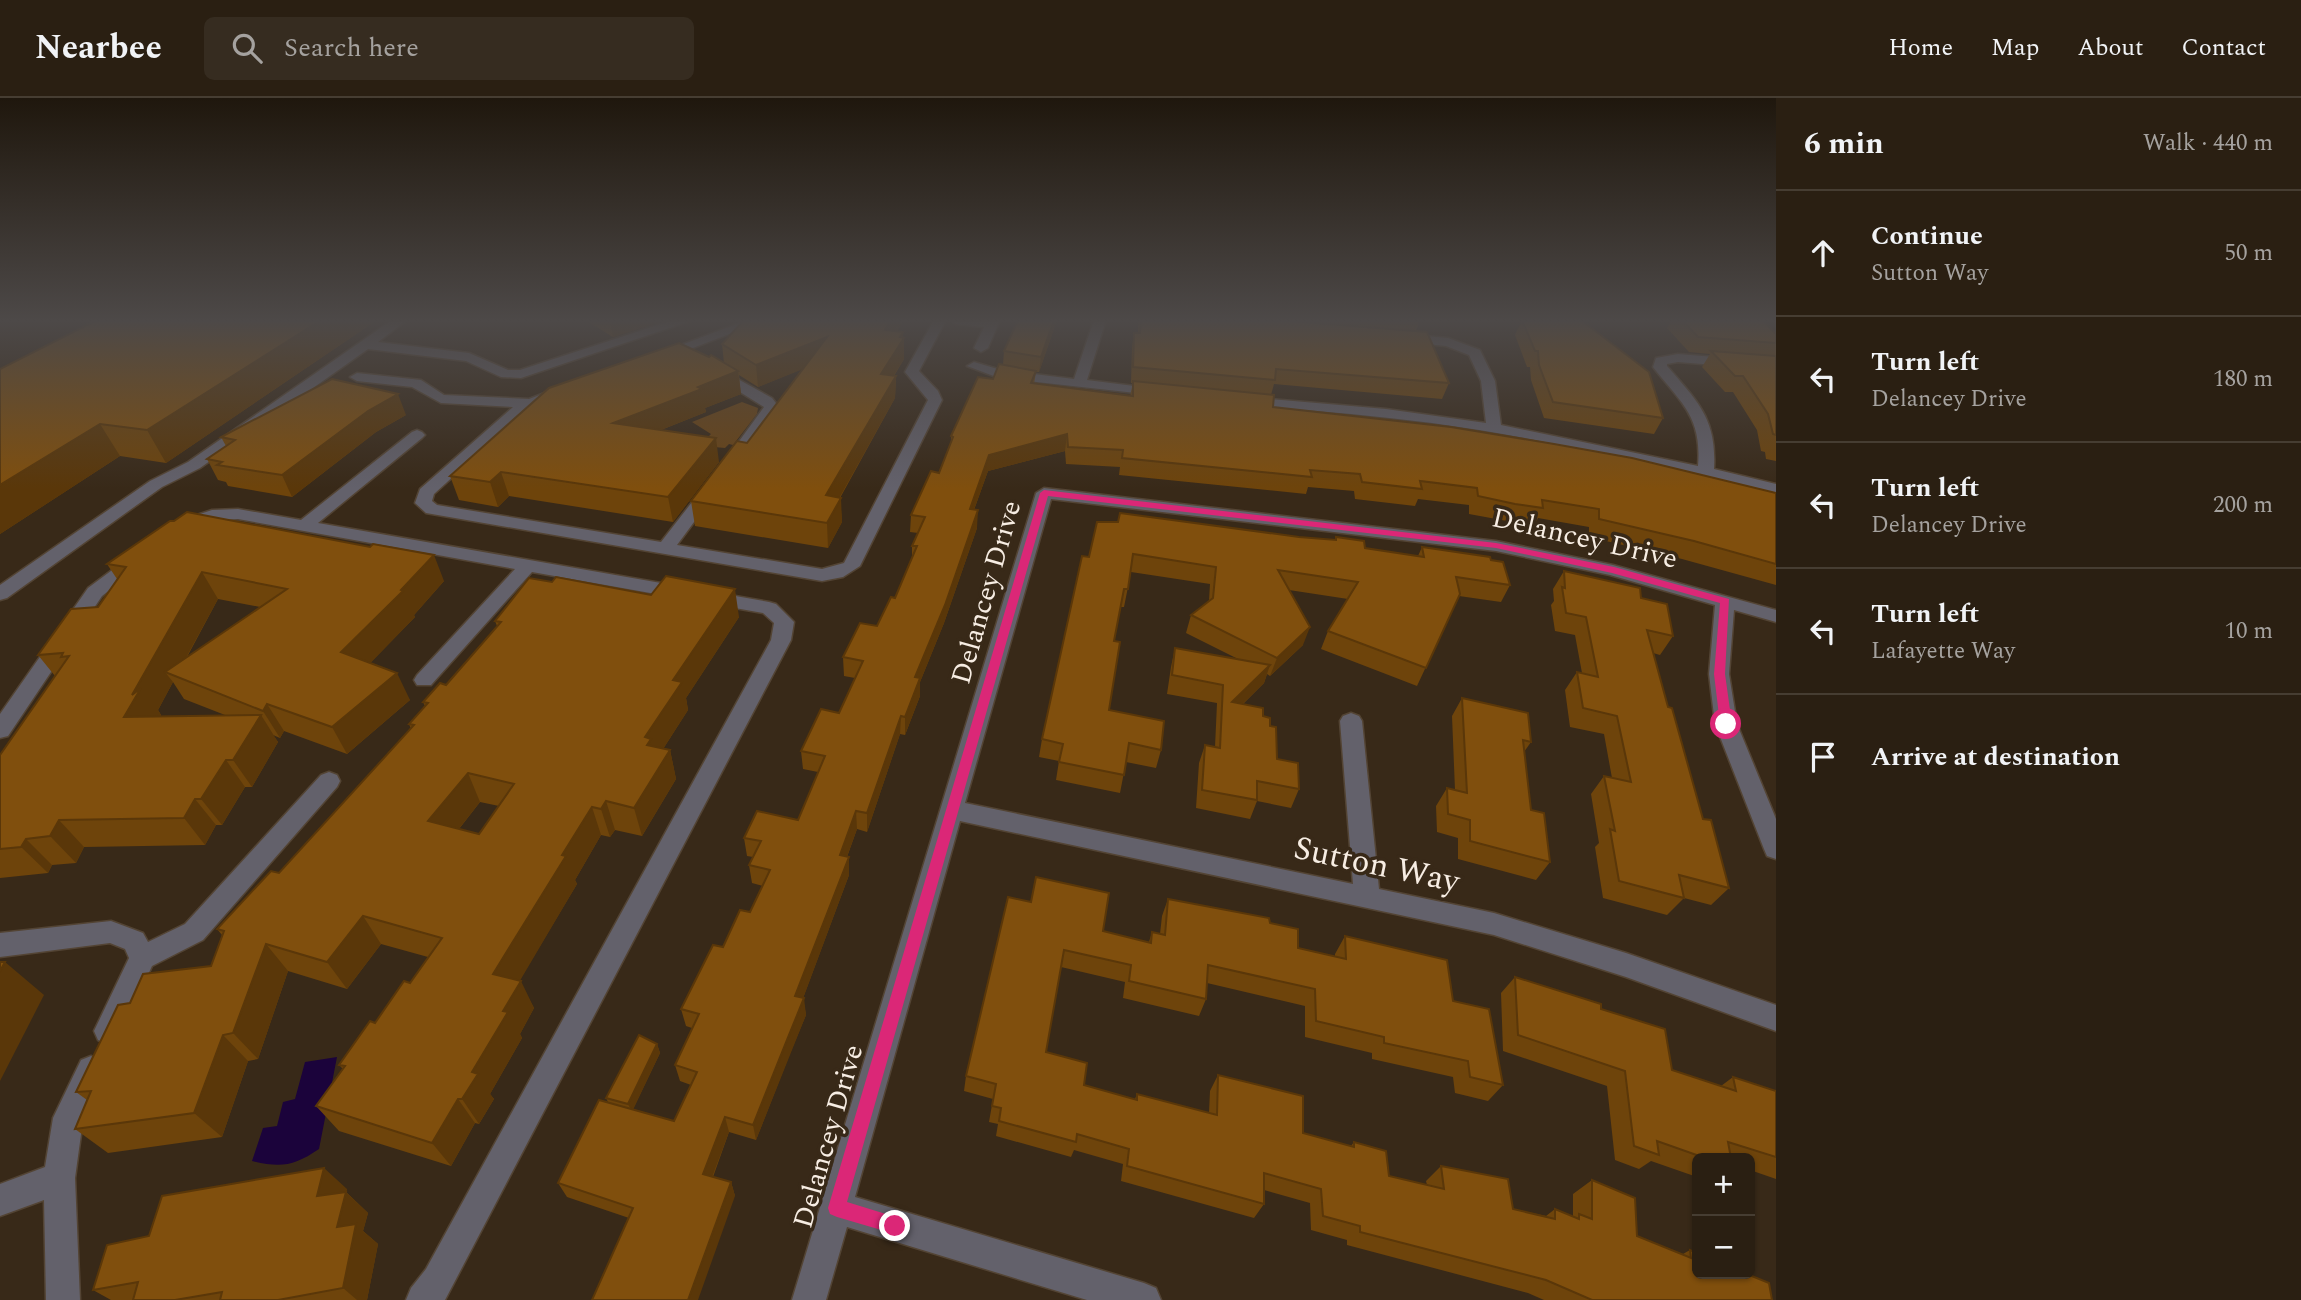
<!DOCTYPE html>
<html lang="en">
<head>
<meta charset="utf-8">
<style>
	:root { --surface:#2a1f12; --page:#362c20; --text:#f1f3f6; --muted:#a5a29f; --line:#463d32 }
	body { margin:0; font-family:Spectral,serif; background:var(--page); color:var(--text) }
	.controls { position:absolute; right:21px; bottom:21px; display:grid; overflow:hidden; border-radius:10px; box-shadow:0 2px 5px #0004 }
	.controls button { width:63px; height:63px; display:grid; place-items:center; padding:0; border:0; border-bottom:2px solid var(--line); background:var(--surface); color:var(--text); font:35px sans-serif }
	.stop { position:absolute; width:21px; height:21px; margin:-16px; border:5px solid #db2777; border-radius:50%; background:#fff }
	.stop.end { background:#db2777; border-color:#fff; box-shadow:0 2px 7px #0008 }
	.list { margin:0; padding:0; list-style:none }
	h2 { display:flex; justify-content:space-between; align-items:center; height:91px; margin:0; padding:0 28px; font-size:30px }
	h2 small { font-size:23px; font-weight:400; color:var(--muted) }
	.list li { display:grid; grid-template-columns:46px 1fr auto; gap:21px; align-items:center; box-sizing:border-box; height:126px; padding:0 28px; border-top:2px solid var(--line) }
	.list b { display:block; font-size:26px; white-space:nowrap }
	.list p { margin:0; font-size:23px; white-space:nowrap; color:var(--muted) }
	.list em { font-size:23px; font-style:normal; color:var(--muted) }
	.icon { flex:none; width:38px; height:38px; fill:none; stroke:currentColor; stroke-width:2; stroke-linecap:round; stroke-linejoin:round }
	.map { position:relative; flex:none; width:1776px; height:1202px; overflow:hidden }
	header { display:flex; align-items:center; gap:42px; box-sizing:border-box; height:98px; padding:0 35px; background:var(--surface); border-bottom:2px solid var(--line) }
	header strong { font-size:33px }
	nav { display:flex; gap:38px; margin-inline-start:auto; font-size:24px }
	.search { width:490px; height:63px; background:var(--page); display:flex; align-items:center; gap:18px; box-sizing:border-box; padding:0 24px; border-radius:10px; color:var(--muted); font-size:26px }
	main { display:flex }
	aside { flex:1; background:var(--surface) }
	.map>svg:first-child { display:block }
	.green { fill:#6b4414 }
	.water { fill:#1b033b }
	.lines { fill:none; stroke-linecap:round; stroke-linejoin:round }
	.minor-casing { stroke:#534434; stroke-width:3 }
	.minor { fill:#63616b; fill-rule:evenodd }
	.wall { fill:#6e440b; fill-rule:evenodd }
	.shaded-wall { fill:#5a3709 }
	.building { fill:#804f0d; stroke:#5a3709; stroke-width:2; fill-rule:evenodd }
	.route { fill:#db2777 }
	.labels { text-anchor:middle; stroke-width:7; stroke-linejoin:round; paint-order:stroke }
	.street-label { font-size:28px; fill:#f7ede3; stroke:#382918 }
	.near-street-label { font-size:33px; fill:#f7ede3; stroke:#382918 }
</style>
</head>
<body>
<header>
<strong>Nearbee</strong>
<div class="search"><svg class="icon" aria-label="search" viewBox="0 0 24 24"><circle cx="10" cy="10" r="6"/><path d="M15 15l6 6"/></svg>Search here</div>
<nav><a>Home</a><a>Map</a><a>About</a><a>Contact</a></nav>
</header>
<main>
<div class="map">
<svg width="1776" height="1202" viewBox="0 0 1776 1202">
	<rect width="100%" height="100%" fill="#382918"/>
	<polygon class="green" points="742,304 758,310 757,316 733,347 729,346 725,350 714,349 709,338 711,336 692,324"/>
	<path class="water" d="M337,959L319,1051C294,1068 281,1070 252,1063L263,1030L277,1028L283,1004L295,1001L305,964Z"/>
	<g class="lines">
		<g class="minor-casing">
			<g id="minor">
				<polygon points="392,222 407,222 378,244 469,255 508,272 520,272 673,222 693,222 521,280 501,279 466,263 368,251 200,370 162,389 7,500 0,502 0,487 150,383 188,364"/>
				<polygon points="747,222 766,222 664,261 659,262 652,258"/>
				<polygon points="934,222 946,222 919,273 938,293 942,302 860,468 843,479 822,483 426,415 415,405 420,391 513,309 441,305 412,289 357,283 350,279 357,275 421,282 444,297 529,301 563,288 570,292 526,312 434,396 432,403 437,407 661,444 703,390 709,388 717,393 677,447 822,471 844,465 928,302 905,274"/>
				<polygon points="950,222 1000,222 988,250 981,254 974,250 984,229 956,226"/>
				<polygon points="1094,222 1106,222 1087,282 1158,291 1163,292 1163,298 999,280 967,268 974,264 1001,272 1074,281"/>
				<path d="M1402,236L1448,240L1480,252L1495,283L1501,327L1698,368C1702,318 1681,305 1653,269L1656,260L1678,256L1776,264V272L1678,264L1667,266V268C1698,304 1717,321 1714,371L1776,386V396C1662,368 1548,341 1432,325C1370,317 1308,312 1246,307L1239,303L1246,299L1386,311L1486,325L1481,283L1469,257L1446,248L1397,243L1396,240Z"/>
				<polygon points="716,269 772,300 779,309 735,371 729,373 721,368 764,309 711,276 711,270"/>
				<polygon points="417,332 422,334 425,337 422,340 318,425 769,504 776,506 794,524 791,542 445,1202 406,1202 411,1190 426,1171 771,542 774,525 763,515 532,474 431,587 417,587 414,582 417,577 515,471 238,421 214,422 182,433 173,428 176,424 212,412 238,411 301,422 412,334"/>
				<polygon points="1044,390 1496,443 1613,467 1776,512 1776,524 1734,512 1729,576 1737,626 1776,721 1776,761 1767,758 1764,751 1715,626 1709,576 1715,507 1610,477 1496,453 1051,401 965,705 1353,786 1340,623 1343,618 1351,615 1359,618 1362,623 1379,791 1494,815 1626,855 1776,907 1776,933 1626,879 1494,837 960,723 855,1099 1144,1185 1156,1190 1161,1202 1087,1202 847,1129 826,1202 792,1202 1036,395"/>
				<polygon points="137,457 143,458 146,462 143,466 102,498 8,638 0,640 0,616 88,490 131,458"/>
				<polygon points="329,674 337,677 340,683 337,689 203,842 152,868 118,942 108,946 98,942 94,933 129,860 125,851 110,845 0,859 0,835 111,823 143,835 148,844 185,826 321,677"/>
				<polygon points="91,958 101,962 106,972 83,1022 75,1080 80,1202 46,1202 44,1102 0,1118 0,1086 45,1069 53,1020 81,962"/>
			</g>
		</g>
		<use href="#minor" class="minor"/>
	</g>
	<g class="wall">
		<polygon points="97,222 377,222 166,365 120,358 0,436 0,271"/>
		<polygon points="585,222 666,222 613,239"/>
		<polygon points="1057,222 1039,274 1036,274 1034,286 1130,298 1133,285 1131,285 1132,250 1134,235 1138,235 1138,222 1420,222 1416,233 1449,285 1442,301 1274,286 1271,297 1273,309 1776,395 1776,487 1682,461 1589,439 1589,429 1538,420 1534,428 1507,423 1469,416 1469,407 1418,401 1415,408 1355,401 1354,393 1308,389 1306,396 1119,377 1120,369 1066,366 1065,353 988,373 974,412 977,430 944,525 920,584 920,598 905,637 900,636 867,734 857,731 847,759 849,759 849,777 803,900 806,917 789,958 756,1042 729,1034 713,1079 731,1084 735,1098 629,1120 567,1099 558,1085 608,1004 606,1000 657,946 660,955 633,1011 674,1023 691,987 680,983 675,967 692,930 686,928 681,911 723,849 750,814 763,788 752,785 749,767 753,759 747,758 744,740 798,722 818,674 803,671 801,653 839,615 855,580 844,578 843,559 877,528 895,500 912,462 912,448 918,435 910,434 911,417 939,375 951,345 951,338 1003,267 1004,253"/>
		<polygon points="1522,222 1663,320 1654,336 1544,320 1531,282 1530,269 1527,269 1515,237"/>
		<polygon points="1672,222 1762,222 1776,236 1776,363 1766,361 1765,354 1761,353 1757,332 1733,294 1725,294 1702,269 1710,256 1689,254 1667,230"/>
		<polygon points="897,234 904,240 904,261 894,278 896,278 895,300 840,400 842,424 828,450 695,428 691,403 747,345 802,271 758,289 739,277 741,296 705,310 706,314 661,332 719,364 673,424 509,398 498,409 459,402 450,378 709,259 724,265 722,246"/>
		<polygon points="406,317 376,334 292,399 228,388 226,384 218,382 207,361 226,348 221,339"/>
		<polygon points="1299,439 1335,442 1336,439 1365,450 1418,458 1422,449 1491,462 1510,487 1501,504 1459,498 1417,588 1321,551 1328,533 1348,501 1289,492 1303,547 1270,578 1267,576 1264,585 1243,606 1263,618 1270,628 1277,661 1299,691 1291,710 1257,703 1250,721 1196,710 1199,665 1205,647 1215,649 1217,605 1167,596 1171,569 1175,550 1238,561 1186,535 1191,517 1209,503 1210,486 1131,474 1124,509 1121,509 1114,543 1109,612 1161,652 1156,670 1126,664 1120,695 1056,682 1059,663 1039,659 1042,641 1089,459"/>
		<path d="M107,466L444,483L414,517L415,519L370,565L410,602L347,656L284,633L280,640L273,637L278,644L252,689H245L222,727H216L205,747L84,749L76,765L52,767L48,775L0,780V657L55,578L38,557L98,509L117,481ZM218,501L260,509L187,559ZM173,584L184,601L225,617L160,619L161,617L158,612Z"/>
		<polygon points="1564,473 1641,500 1673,538 1660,557 1653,555 1668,609 1703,721 1729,790 1711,807 1684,800 1667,817 1603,800 1595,749 1599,745 1591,696 1604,678 1612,680 1604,636 1570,629 1565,592 1577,574 1582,575 1575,537 1555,533 1551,507 1554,503 1553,491"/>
		<path d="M739,519L686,600L688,612L663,651L670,652L676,681L642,738L615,732L610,739L601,737L575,782L577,786L519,883L534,910L520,936L522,940L490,996L494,1001L479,1026L475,1025L451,1068L339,1033L316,1008L343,971L339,967L410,885L428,859L381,846L347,891L288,873L258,961L248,963L222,1039L108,1055L75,1031L87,1002L76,994L130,905L211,868L222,837L217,831L279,775L411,631L409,626L425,608L423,604L446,587L497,528L495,523ZM480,704L499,708L479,736L459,731Z"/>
		<polygon points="1462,600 1531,644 1524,654 1531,712 1550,764 1536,782 1458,761 1458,740 1437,734 1436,708 1447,690 1455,692 1452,618"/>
		<polygon points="1008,799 1103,833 1149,844 1152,834 1160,836 1162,818 1168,801 1270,825 1298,850 1335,858 1335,856 1345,838 1453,903 1503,987 1488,1003 1455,995 1453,979 1372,961 1372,955 1305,939 1305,908 1207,885 1206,901 1199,918 1123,900 1125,884 1061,869 1046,954 1084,987 1135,1001 1137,996 1209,1015 1210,993 1218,977 1303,1035 1351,1048 1354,1044 1389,1078 1427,1087 1426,1083 1441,1068 1513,1111 1546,1118 1555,1111 1573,1119 1573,1096 1592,1082 1637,1138 1683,1156 1690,1152 1772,1202 1544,1202 1528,1195 1347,1147 1347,1142 1311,1132 1310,1105 1264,1092 1264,1106 1254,1120 1121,1083 1123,1066 1074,1052 1071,1059 996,1038 998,1026 989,1024 993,1001 964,993 966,978"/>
		<polygon points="1515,879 1601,911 1672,972 1721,988 1733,979 1776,993 1776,1081 1750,1072 1750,1060 1697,1060 1697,1079 1651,1063 1639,1071 1615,1062 1607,988 1503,953 1501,895"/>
		<polygon points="347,1091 346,1094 368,1115 363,1133 378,1146 367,1202 111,1202 93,1192 149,1138"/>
	</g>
	<g class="shaded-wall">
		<polygon points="321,222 377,222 166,365 147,332"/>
		<polygon points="610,222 666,222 613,239"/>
		<polygon points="891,222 904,222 885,254 885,232"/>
		<polygon points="1054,222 1057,222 1039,274 1041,259"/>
		<polygon points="903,234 903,242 904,240 904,261 881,298 881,276"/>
		<polygon points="827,239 828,261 758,289 756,267"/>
		<polygon points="738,273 741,296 705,310 706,314 618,349 613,325 698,289"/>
		<polygon points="896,278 895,300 827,422 826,397"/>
		<polygon points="398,296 406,317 376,334 292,399 282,377 368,313"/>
		<polygon points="100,326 120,358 0,436 0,387"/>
		<polygon points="1067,336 1065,353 988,373 968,428 970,411 989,357"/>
		<polygon points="716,340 719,364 673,424 668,399"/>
		<polygon points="501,374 509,398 498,409 490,384"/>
		<polygon points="841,400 842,424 828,450 827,425"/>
		<polygon points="978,412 977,430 944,525 920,584 920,598 905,637 905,619 915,579"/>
		<polygon points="434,457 444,483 414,517 415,519 355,581 341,554"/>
		<polygon points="202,474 218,501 176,578 165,574 173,584 158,612 161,617 144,646 124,619 132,597"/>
		<polygon points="735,491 739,519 686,600 688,612 656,662 654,676 645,639 673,582"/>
		<polygon points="1310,529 1303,547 1270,578 1277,560"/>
		<polygon points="1270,567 1264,585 1226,622 1232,604"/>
		<polygon points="397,575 410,602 347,656 332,629"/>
		<polygon points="267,606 284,633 280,640 263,613"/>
		<polygon points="261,617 278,644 252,689 233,662"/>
		<polygon points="901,618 900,636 867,734 867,715"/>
		<polygon points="670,652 676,681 642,738 634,710"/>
		<polygon points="226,662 245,689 222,727 201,701"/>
		<polygon points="468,675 480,704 443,751 428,723"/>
		<polygon points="195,701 216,727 205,747 184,720"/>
		<polygon points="606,703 615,732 610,739 601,711"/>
		<polygon points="592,709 601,737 575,782 577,786 508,903 493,876 562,757"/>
		<polygon points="856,713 857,731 841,775 840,757"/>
		<polygon points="59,722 84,749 76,765 50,738"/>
		<polygon points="26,741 52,767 48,775 21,749"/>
		<polygon points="849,759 849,777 798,914 795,898"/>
		<polygon points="363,818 381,846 347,891 327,864"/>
		<polygon points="266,846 288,873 258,961 233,935"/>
		<polygon points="5,864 44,897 0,983 0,873"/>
		<polygon points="521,883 534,910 520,936 522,940 490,996 494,1001 479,1026 462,1001 472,974 503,913"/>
		<polygon points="804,900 806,917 756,1042 753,1027"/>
		<polygon points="223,937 248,963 222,1039 194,1015"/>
		<polygon points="657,946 660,955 632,1014 628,1006"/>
		<polygon points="458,1001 475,1025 451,1068 432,1045"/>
		<polygon points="725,1019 729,1034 708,1090 703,1076"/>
		<polygon points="324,1070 347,1091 344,1101 346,1094 368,1115 363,1133 378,1146 367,1202 357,1202 343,1190 337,1129 317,1098"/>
		<polygon points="731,1084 735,1098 698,1202 688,1202"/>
	</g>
	<g class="building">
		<polygon points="97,222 321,222 147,332 100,326 0,387 0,271"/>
		<polygon points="744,222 891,222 885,232 903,234 900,239 904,240 881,276 896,278 826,397 841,400 827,425 691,403 737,343 747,345 827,239 756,267 722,246"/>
		<polygon points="1018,222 1054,222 1041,259 1004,253"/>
		<polygon points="1141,222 1278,222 1427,234 1449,285 1276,271 1275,282 1133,269 1134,235 1140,235"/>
		<polygon points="1522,222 1581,222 1649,274 1663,320 1553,304 1539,267 1538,253 1535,253"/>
		<polygon points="1682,222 1762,222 1776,236 1776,245 1698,239"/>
		<polygon points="679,245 709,259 711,257 738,273 698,289 702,291 613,325 716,340 668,399 501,374 490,384 450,378 549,290"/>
		<polygon points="1711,253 1776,258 1776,337 1773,336 1768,316 1743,278 1735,278"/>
		<polygon points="999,266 1036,273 1031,285 1133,298 1133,283 1274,297 1273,309 1451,329 1554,346 1632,360 1776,395 1776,466 1694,443 1599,421 1599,411 1542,402 1543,410 1515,406 1478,398 1477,390 1420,383 1422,391 1362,384 1360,376 1310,372 1312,379 1122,360 1123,352 1068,349 1067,336 989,357 970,411 978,412 945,507 915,579 920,580 905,619 901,618 867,715 856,713 840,757 849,759 795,898 804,900 787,942 753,1027 725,1019 703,1076 731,1084 688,1202 592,1202 633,1110 558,1085 599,1002 674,1023 697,974 675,967 699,916 681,911 713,847 723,849 740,812 750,814 770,772 749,767 761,743 744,740 757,713 798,722 825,658 801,653 821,611 839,615 863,563 843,559 860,525 877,528 891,499 895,500 917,448 912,448 925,419 911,417 931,373 939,375 953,339 951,338 978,279 993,281"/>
		<polygon points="332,281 398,296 368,313 282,377 217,367 222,364 207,361 235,342 221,339"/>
		<polygon points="187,414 370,449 373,446 434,457 401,492 403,493 341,554 397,575 332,629 267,606 263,613 165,574 287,491 202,474 132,597 141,590 124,619 261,617 233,662 226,662 201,701 195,701 184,720 59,722 50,738 26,741 21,749 0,751 0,657 69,558 61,559 63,555 38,557 71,511 98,509 126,469 107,466 170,423 174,423"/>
		<polygon points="1120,415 1299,439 1336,442 1336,439 1364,443 1365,450 1424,459 1422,449 1490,459 1491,462 1503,464 1510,487 1456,479 1460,496 1426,570 1328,533 1358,484 1278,472 1310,529 1277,560 1191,517 1213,500 1216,469 1133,456 1128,491 1124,491 1114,543 1120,544 1109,612 1164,623 1161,652 1129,645 1124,677 1059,664 1063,646 1042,641 1082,458 1089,459 1097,424 1118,424"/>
		<polygon points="1564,473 1640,490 1641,500 1667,506 1673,538 1647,532 1668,609 1672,610 1703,721 1711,722 1729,790 1679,777 1684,800 1619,783 1610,731 1615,733 1604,678 1631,684 1617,618 1583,610 1577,574 1598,579 1586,519 1566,515 1562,489 1565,490"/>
		<path d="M666,478L735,491L673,582L682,584L645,639L651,641L647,647L670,652L634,710L606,703L601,711L592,709L562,757L566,758L493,876L521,883L503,913L508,914L472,974L478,976L462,1001H458L432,1045L316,1008L345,968L339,967L370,923L375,925L404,883L410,885L442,840L363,818L327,864L266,846L233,935L223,937L194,1015L75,1031L91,993L76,994L118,907L130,905L143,876L211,868L224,833L217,831L271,773L279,775L414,627L409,626L428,605L423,604L440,585L446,587L501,524L495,523L529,480L552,484L556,479L651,497ZM468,675L514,686L479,736L428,723Z"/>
		<polygon points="1175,550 1270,567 1232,604 1263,610 1263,618 1270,620 1270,628 1276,629 1277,661 1298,665 1299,691 1257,683 1257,702 1202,692 1205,647 1220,650 1223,587 1172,577"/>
		<polygon points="1462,600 1528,615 1531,644 1523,642 1531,712 1544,715 1550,764 1470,743 1470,722 1448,716 1447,690 1467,695"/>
		<polygon points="1036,779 1109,795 1103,833 1151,845 1152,834 1165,837 1168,801 1269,820 1270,825 1298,831 1298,850 1346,861 1345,838 1447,862 1453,903 1489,911 1503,987 1470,979 1468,963 1384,945 1384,939 1316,923 1315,891 1208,867 1206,901 1129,883 1131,867 1064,852 1046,954 1087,965 1084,987 1137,1002 1137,996 1217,1017 1218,977 1303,998 1303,1035 1354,1049 1354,1044 1386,1053 1389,1078 1444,1091 1441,1068 1508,1081 1513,1111 1555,1121 1555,1111 1579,1121 1579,1116 1592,1121 1592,1082 1635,1100 1637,1138 1691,1160 1690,1152 1697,1155 1697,1176 1747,1176 1769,1185 1772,1202 1592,1202 1546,1182 1360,1134 1360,1128 1323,1118 1321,1091 1264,1075 1264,1106 1127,1068 1129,1051 1077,1036 1076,1044 999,1023 1001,1010 992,1008 996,986 966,978 1008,799 1031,804"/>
		<polygon points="0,864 5,864 0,873"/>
		<polygon points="1515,879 1601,906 1601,911 1665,931 1672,972 1736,993 1733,979 1776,993 1776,1059 1728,1044 1731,1060 1705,1060 1657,1043 1659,1057 1634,1048 1625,973 1518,937"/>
		<polygon points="639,937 657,946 628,1006 606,1000"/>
		<polygon points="324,1070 317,1098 346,1094 337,1129 356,1126 343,1190 278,1202 220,1202 222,1194 175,1202 133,1202 138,1184 93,1192 107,1147 149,1138 162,1098"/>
	</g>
	<linearGradient id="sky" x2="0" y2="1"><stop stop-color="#1f170d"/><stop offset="0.57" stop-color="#4d4948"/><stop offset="1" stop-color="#4d4948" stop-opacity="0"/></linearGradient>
	<rect width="1776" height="391" fill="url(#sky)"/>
	<polygon class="route" points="1044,392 1496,445 1614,469 1729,501 1725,576 1732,626 1726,630 1720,626 1714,576 1720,505 1612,475 1496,450 1048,398 847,1104 902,1121 904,1128 902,1134 895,1136 837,1119 830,1116 828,1110 1040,395"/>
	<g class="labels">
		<g class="street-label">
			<text transform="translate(1585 439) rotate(13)" y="10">Delancey Drive</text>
			<text transform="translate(985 494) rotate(-74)" y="10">Delancey Drive</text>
			<text transform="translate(827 1038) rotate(-74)" y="10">Delancey Drive</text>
		</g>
		<g class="near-street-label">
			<text transform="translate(1377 765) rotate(12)" y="12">Sutton Way</text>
		</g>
	</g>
</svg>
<div class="controls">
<button>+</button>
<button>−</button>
</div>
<div class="stop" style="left:1726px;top:626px"></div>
<div class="stop end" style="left:895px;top:1128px"></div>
</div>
<aside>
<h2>6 min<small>Walk · 440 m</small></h2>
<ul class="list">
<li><svg class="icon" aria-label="ahead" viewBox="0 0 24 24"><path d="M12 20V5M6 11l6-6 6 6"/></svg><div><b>Continue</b><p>Sutton Way</p></div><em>50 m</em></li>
<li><svg class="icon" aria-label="left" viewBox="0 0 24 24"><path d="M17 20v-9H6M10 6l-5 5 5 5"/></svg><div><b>Turn left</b><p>Delancey Drive</p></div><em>180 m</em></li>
<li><svg class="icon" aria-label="left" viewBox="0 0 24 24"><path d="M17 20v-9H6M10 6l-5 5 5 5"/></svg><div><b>Turn left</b><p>Delancey Drive</p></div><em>200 m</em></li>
<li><svg class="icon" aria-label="left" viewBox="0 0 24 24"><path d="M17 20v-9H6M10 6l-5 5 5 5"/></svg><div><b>Turn left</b><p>Lafayette Way</p></div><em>10 m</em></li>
<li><svg class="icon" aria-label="arrive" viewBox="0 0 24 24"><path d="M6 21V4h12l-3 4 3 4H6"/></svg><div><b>Arrive at destination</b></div></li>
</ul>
</aside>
</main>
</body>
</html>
